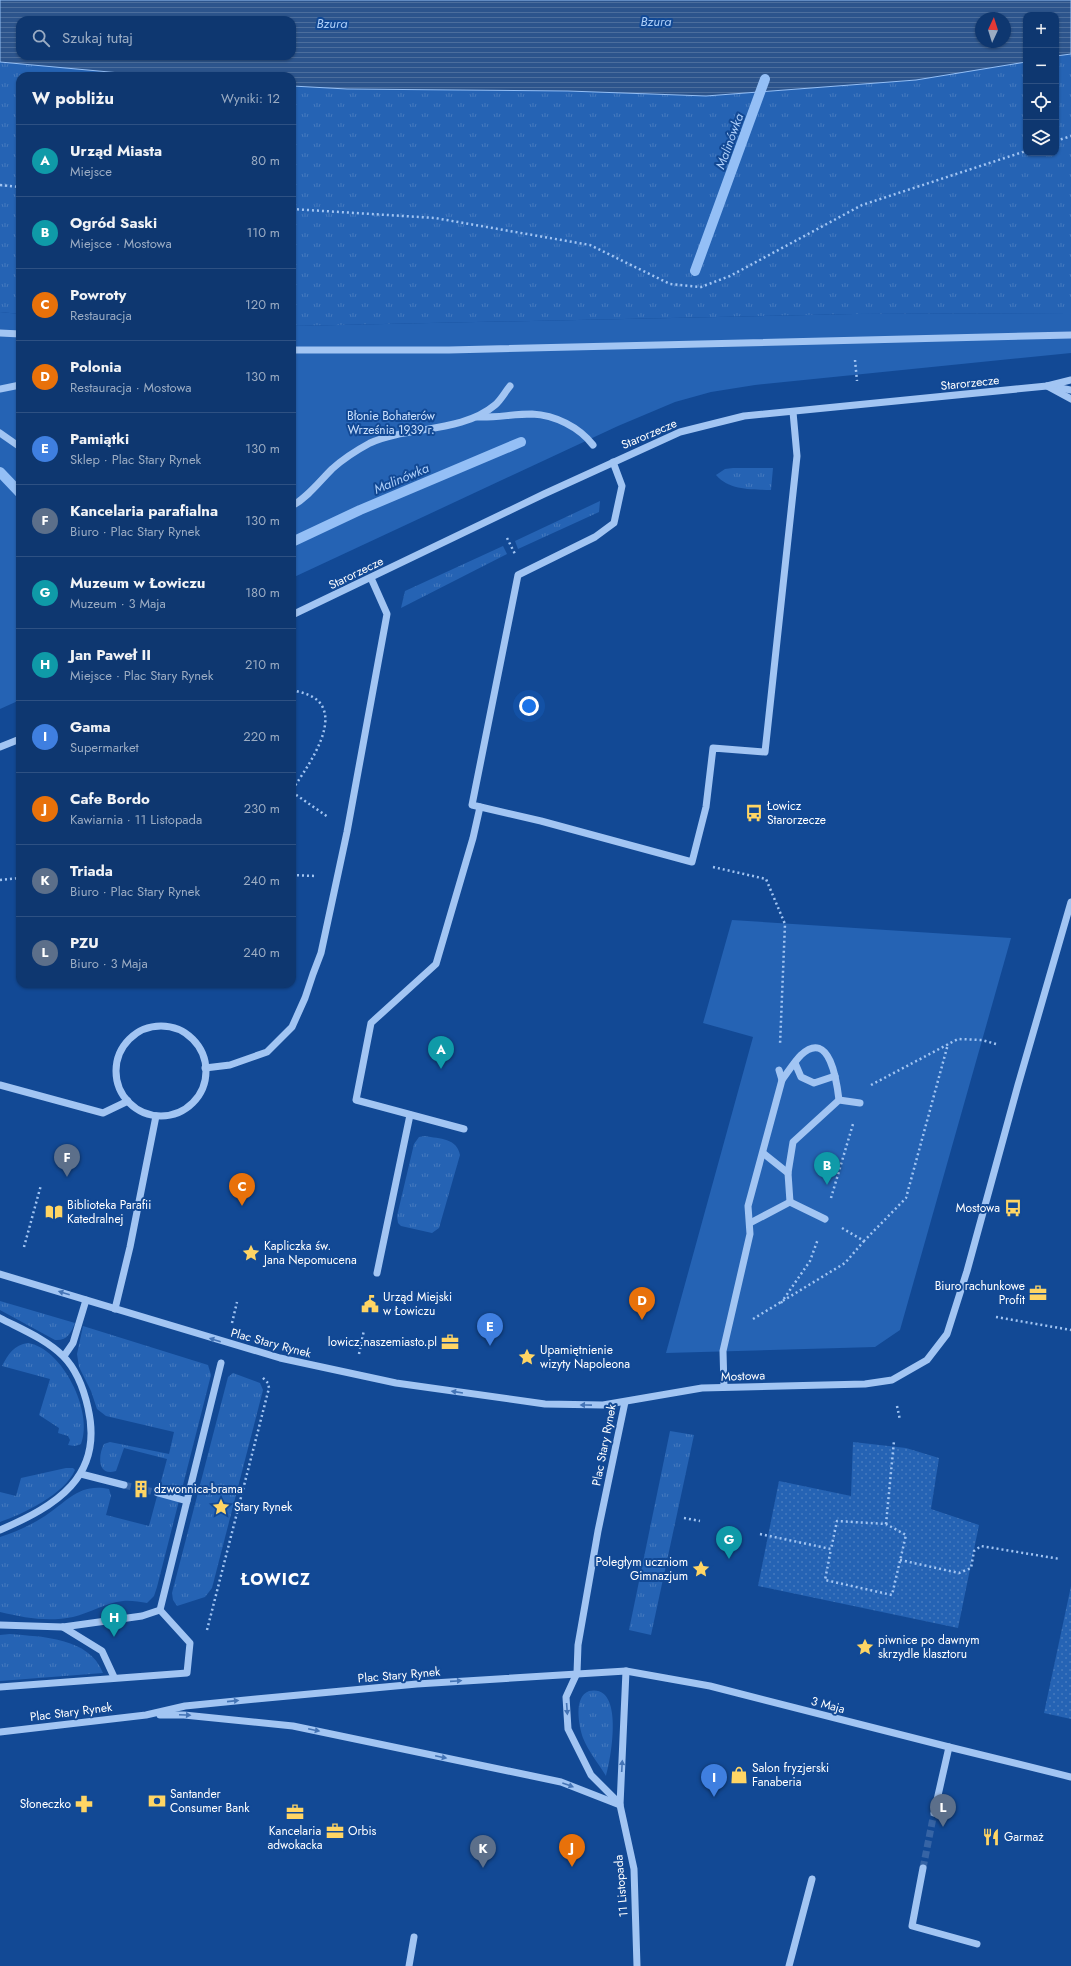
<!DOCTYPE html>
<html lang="pl">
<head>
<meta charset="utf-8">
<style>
	:root { --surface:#0e3770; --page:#173f75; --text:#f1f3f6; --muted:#9bacc3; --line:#2e5183; --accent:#8abfa5 }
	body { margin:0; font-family:Jost,sans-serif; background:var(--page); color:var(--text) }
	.controls { position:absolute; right:12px; top:12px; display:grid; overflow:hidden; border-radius:8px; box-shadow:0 1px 3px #0004 }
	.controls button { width:36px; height:36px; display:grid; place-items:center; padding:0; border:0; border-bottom:1px solid var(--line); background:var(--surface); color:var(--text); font:20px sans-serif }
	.compass { position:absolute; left:975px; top:12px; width:36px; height:36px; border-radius:50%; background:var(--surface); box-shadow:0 1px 3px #0004; rotate:4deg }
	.you { position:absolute; left:529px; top:706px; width:14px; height:14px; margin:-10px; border:3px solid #fff; border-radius:50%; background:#1a73e8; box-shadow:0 0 0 6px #1a73e833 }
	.badge { display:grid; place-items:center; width:26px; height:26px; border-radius:50%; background:var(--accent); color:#fff; font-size:13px; font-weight:700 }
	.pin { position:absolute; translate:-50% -33px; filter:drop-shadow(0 1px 2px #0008) }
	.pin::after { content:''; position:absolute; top:21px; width:14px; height:12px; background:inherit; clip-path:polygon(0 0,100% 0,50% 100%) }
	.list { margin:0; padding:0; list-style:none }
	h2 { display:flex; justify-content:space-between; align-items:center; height:52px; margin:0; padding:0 16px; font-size:17px }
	h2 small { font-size:13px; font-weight:400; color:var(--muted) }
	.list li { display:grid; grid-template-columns:26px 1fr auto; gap:12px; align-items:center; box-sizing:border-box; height:72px; padding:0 16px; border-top:1px solid var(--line) }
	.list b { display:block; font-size:15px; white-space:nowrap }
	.list p { margin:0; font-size:13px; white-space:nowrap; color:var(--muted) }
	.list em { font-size:13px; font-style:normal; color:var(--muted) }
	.icon { flex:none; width:22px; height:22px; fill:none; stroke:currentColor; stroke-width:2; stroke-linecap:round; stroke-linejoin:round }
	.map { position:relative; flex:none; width:1071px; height:1966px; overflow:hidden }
	.search { position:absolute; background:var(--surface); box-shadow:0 1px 3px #0004; left:16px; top:16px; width:280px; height:44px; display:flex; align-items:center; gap:10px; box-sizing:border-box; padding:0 14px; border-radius:12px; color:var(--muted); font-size:15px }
	.panel { position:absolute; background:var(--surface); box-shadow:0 1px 3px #0004; left:16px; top:72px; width:280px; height:916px; border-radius:12px }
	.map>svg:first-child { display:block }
	.grass { fill:url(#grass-tufts) }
	.park { fill:#2563b4 }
	.garden { fill:url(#garden-dots) }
	.water { fill:url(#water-rules); stroke:#94bff6; fill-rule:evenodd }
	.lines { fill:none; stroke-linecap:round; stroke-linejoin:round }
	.stream { stroke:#94bff6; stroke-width:10 }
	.minor-tunnel { stroke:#3664a5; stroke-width:7; stroke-dasharray:7 3.5; stroke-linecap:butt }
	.path { stroke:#a2c5f3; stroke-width:2.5; stroke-dasharray:2 3; stroke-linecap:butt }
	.minor { stroke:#a2c5f3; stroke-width:7 }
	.oneway { fill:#4474b6 }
	.labels { text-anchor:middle; stroke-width:4; stroke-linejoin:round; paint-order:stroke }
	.street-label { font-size:12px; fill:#fff; stroke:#124995 }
	.park-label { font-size:12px; fill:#cae0fd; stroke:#124995 }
	.poi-label { font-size:12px; fill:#fff; stroke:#124995; text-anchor:start }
	.water-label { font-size:13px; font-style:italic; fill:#aecff9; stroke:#124995 }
	.district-label { font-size:16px; font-weight:bold; letter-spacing:1px; fill:#fff; stroke:#124995 }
</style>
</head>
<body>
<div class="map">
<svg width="1071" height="1966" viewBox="0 0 1071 1966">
	<defs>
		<pattern id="grass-tufts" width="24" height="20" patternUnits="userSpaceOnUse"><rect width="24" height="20" fill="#2563b4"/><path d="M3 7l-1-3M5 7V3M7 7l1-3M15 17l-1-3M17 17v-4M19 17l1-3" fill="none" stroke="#467abf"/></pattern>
		<pattern id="garden-dots" width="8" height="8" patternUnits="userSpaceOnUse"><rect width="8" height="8" fill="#2563b4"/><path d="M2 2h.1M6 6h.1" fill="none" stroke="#467abf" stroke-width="1.8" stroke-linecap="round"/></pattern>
		<pattern id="water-rules" width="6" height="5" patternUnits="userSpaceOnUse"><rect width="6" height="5" fill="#2c548c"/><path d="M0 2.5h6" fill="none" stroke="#4c6e9d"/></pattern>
	</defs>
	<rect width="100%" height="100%" fill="#124995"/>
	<g class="grass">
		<polygon points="1071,54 1071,313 853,314 292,326 292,86 347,89 568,91 706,96 916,80 1026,62 1026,153 1056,153 1056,56"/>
		<polygon points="0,62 153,76 20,76 20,314 0,312"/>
		<path d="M733,468H773L771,490C752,489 730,491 716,475L725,469Z"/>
		<polygon points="600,501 599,512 518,549 515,541"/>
		<polygon points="503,546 507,554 401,608 405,591"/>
		<path d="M425,1136C440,1139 457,1138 460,1155L439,1228L432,1233L401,1226L398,1223L397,1216L414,1144L419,1137Z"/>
		<path d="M0,1301L75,1323C71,1333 67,1341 55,1340L0,1310Z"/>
		<path d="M83,1326L208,1365L211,1375L157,1587L154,1596L147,1603C140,1602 130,1600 123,1601C105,1603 90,1613 73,1617C48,1622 25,1618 0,1612V1537C16,1532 31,1525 45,1516C68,1501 79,1483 109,1489L111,1496L106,1515L149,1526L167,1459L124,1448L116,1471C97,1477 98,1455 104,1444L110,1442L169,1454L174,1432L106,1416L97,1409L91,1391L79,1367L77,1354Z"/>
		<path d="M28,1343C62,1348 94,1412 81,1444L75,1446L68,1445L70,1440L68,1436L58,1433L59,1428L39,1415L50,1379L2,1366C8,1354 14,1345 28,1343Z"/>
		<polygon points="233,1373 260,1383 263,1390 212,1588 205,1597 177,1606 173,1600 172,1593 228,1377"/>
		<polygon points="670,1431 694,1435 651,1635 629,1630"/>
		<path d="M66,1468H73L75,1470C65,1494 23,1514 0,1522V1492L16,1496L21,1478Z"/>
		<path d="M10,1634C42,1637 89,1637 103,1673L0,1681V1635Z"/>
		<path d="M589,1691C625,1683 611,1759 606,1776C599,1764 588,1751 583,1738C579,1726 573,1697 589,1691Z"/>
	</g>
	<g class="park">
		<polygon points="0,312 20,314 20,700 0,709"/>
		<polygon points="1071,313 1071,353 755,385 711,392 675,402 618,426 292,578 292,326 853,314"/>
		<polygon points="732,920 1011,938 900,1330 875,1347 666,1353 753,1037 703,1023"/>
	</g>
	<g class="garden">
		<polygon points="853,1442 906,1448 939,1458 931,1509 979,1525 958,1628 758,1586 779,1481 851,1496"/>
		<polygon points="1071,1586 1071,1719 1044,1713"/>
	</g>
	<path class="water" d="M0,0H1071V54L1056,56V15H1026V62L916,80L706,96L568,91L347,89L292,86V76H153L0,62ZM981,18H1005V42H981ZM20,20H292V56H20Z"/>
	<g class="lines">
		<g class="stream">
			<polyline points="695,271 765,79"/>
			<polyline points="0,472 20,493"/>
			<polyline points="292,542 360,510 521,442"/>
		</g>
		<g class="minor-tunnel">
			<polyline points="124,1485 158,1493"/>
			<polyline points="923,1868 934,1813"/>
		</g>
		<g class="path">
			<polyline points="1056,141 1071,136"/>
			<polyline points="0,185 20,187"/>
			<polyline points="292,209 435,218 590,245 670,284 701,287 730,276 862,205 1026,151"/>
			<polyline points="855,360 857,381"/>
			<polyline points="507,538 515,554"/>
			<path d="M292,690C304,693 318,696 323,708C334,731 304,772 292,790"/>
			<polyline points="292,792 328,817"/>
			<polyline points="713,867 766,879 785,924 780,1045"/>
			<polyline points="292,875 315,876"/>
			<polyline points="0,880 20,878"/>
			<polyline points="871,1085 958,1039 982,1040 996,1044"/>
			<polyline points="831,1198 853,1124"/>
			<polyline points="842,1228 864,1241 906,1198 948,1044"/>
			<polyline points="24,1247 41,1185"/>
			<polyline points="781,1303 810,1261 818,1239"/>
			<polyline points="996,1317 1071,1330"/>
			<polyline points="753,1319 845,1263 864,1241"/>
			<polyline points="232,1323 237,1302"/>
			<polyline points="359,1354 364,1330"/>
			<polyline points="897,1406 900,1420"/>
			<polyline points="684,1518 700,1521"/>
			<polyline points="886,1524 894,1441"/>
			<polyline points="760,1534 831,1549 837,1521 886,1524 906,1535 892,1595 825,1580 831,1549"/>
			<polyline points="900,1560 959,1573 971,1568 974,1551 981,1546 1060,1559"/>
			<polyline points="207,1630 269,1388 268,1383 261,1376"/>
		</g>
		<g class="minor">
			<polyline points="0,333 20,334"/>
			<polyline points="292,350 449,350 1071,335"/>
			<polyline points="1047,386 1071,399"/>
			<polyline points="1055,387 1071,390"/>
			<polyline points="0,389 20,385"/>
			<path d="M477,417C495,418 513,414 532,414C555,415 579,427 593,445"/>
			<polyline points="0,433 20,447"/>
			<polyline points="613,462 622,486 614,523 595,537 518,575 472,805 541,821 692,862 706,807 713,748 765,752 797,456 793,412"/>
			<path d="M292,506C308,497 319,482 332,469C343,459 357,450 370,443C407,426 462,433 495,405C501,400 505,392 510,386"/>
			<polyline points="292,615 544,494 680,432 744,416 1047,386 1071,380"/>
			<polyline points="0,747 20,739"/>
			<circle cx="161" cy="1071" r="45"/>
			<polyline points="795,1063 801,1077 814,1083 835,1076"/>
			<polyline points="205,1068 230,1065 267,1052 292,1027 305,998 313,974 321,953 347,832 387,614 371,578"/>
			<path d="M782,1080C788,1072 794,1062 801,1055C830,1028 837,1083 839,1100"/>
			<polyline points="0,1085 103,1113 128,1101"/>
			<polyline points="464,1129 356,1100 371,1023 436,964 473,838 480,807"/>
			<polyline points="763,1153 788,1173 790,1202"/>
			<polyline points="788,1173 793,1142 839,1100 860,1103"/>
			<polyline points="750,1223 790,1202 825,1219"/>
			<polyline points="377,1273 410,1115"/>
			<polyline points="0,1274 280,1358 396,1383 545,1404 603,1405 702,1388 865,1384 892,1380 927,1360 947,1334 967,1271 1018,1085 1071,902"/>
			<polyline points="115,1309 130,1247 156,1116"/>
			<path d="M0,1318C21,1329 46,1339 63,1356C76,1369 84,1390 88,1408C104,1477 56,1506 0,1530"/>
			<polyline points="64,1356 73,1343 86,1300"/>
			<polyline points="724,1387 723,1351 750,1234 748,1206 782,1080 779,1070"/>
			<polyline points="81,1474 124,1485"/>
			<polyline points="158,1493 187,1501"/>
			<polyline points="0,1625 63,1627 142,1616 160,1610 221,1363"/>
			<polyline points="63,1627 102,1651 114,1677"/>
			<polyline points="626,1671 620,1805 634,1869 637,1966"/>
			<polyline points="0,1687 187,1673 190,1643 160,1610"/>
			<polyline points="160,1715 184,1715 293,1726 561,1782 620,1805"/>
			<polyline points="0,1732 146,1715 185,1706 256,1699 417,1684 626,1671 710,1686 949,1747 1071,1777"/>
			<polyline points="618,1802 591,1775 568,1729 566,1697 577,1673 578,1645 598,1531 625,1402"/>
			<polyline points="934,1813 949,1747"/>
			<polyline points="923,1868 912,1926 977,1944"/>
			<polyline points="409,1966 414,1937"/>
			<polyline points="789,1966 812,1879"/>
		</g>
	</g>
	<defs><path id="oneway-solid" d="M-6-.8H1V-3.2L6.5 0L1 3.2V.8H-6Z"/></defs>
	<g class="oneway">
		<use href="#oneway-solid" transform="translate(64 1293) rotate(-163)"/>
		<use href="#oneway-solid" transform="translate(215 1340) rotate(-163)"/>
		<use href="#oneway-solid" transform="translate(457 1392) rotate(-171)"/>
		<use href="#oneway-solid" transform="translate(586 1405) rotate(-179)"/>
		<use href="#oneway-solid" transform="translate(456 1681) rotate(-4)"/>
		<use href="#oneway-solid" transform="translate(233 1701) rotate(-6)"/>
		<use href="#oneway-solid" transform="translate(567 1709) rotate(86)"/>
		<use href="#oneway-solid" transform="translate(185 1715) rotate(3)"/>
		<use href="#oneway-solid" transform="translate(314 1730) rotate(12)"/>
		<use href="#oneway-solid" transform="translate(441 1757) rotate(12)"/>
		<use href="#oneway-solid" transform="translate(622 1766) rotate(-87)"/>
		<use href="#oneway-solid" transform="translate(568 1785) rotate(20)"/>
	</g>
	<defs>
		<g id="bus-bare" transform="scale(1.38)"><path d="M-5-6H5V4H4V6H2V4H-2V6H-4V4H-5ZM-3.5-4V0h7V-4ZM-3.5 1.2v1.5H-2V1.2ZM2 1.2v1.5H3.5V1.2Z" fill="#ffd564" stroke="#124995" stroke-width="2.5" paint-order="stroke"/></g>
		<g id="library-bare" transform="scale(1.38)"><path d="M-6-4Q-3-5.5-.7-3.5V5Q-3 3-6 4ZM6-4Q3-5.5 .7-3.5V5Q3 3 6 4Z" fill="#ffd564" stroke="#124995" stroke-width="2.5" paint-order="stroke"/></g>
		<g id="sight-bare" transform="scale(1.38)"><path d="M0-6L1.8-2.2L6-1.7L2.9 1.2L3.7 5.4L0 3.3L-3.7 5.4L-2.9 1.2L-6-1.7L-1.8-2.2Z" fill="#ffd564" stroke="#124995" stroke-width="2.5" paint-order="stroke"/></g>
		<g id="office-bare" transform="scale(1.38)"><path d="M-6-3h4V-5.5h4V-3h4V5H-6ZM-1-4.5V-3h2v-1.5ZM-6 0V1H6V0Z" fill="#ffd564" stroke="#124995" stroke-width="2.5" paint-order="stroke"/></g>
		<g id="civic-bare" transform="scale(1.38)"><path d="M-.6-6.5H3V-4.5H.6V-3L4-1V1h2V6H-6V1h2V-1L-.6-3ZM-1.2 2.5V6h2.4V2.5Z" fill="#ffd564" stroke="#124995" stroke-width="2.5" paint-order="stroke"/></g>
		<g id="building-bare" transform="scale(1.38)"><path d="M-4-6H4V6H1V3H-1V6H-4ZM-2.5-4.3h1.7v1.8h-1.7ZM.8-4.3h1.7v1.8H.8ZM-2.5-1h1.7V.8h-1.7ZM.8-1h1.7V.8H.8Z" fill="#ffd564" stroke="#124995" stroke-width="2.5" paint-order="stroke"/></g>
		<g id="shop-bare" transform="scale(1.38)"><path d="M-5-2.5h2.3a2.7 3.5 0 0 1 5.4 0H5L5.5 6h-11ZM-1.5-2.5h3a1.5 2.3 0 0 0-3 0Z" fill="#ffd564" stroke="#124995" stroke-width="2.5" paint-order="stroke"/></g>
		<g id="bank-bare" transform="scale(1.38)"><path d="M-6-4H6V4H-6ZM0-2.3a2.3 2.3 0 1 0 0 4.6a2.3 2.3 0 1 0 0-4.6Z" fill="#ffd564" stroke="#124995" stroke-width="2.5" paint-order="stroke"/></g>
		<g id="pharmacy-bare" transform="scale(1.38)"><path d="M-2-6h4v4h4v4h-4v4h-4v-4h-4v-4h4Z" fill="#ffd564" stroke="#124995" stroke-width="2.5" paint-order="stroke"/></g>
		<g id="restaurant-bare" transform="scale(1.38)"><path d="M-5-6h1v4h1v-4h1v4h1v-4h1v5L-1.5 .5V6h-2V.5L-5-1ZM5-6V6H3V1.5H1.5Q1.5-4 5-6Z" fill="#ffd564" stroke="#124995" stroke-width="2.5" paint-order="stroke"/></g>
	</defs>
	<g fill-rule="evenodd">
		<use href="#bus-bare" x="754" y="813"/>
		<use href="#bus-bare" x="1013" y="1208"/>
		<use href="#library-bare" x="54" y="1212"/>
		<use href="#sight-bare" x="251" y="1253"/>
		<use href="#office-bare" x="1038" y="1293"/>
		<use href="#civic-bare" x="370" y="1304"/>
		<use href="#office-bare" x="450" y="1342"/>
		<use href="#sight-bare" x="527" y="1357"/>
		<use href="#building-bare" x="141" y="1489"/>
		<use href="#sight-bare" x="221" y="1507"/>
		<use href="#sight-bare" x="701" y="1569"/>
		<use href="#sight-bare" x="865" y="1647"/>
		<use href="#shop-bare" x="739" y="1775"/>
		<use href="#bank-bare" x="157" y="1801"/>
		<use href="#pharmacy-bare" x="84" y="1804"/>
		<use href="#office-bare" x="295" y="1812"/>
		<use href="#office-bare" x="335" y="1831"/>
		<use href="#restaurant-bare" x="991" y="1837"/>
	</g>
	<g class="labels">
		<g class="street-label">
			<text transform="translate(970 383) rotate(-6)" y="4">Starorzecze</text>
			<text transform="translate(649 434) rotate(-23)" y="4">Starorzecze</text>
			<text transform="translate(356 573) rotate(-26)" y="4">Starorzecze</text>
			<text transform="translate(271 1343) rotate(15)" y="4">Plac Stary Rynek</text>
			<text transform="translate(743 1376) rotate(-2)" y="4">Mostowa</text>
			<text transform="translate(604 1445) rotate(-79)" y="4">Plac Stary Rynek</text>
			<text transform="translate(399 1675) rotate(-5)" y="4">Plac Stary Rynek</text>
			<text transform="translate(828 1705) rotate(15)" y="4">3 Maja</text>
			<text transform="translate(71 1712) rotate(-7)" y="4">Plac Stary Rynek</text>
			<text transform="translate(621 1886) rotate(-95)" y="4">11 Listopada</text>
		</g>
		<g class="park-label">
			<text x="391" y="420">Błonie Bohaterów<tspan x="391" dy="14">Września 1939 r.</tspan></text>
		</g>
		<g class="poi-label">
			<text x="767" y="810">Łowicz<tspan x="767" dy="14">Starorzecze</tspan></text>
			<text x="67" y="1209">Biblioteka Parafii<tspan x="67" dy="14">Katedralnej</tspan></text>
			<text x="1000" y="1212" text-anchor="end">Mostowa</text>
			<text x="264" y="1250">Kapliczka św.<tspan x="264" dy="14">Jana Nepomucena</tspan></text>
			<text x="1025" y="1290" text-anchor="end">Biuro rachunkowe<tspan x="1025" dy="14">Profit</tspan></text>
			<text x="383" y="1301">Urząd Miejski<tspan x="383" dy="14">w Łowiczu</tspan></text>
			<text x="437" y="1346" text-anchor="end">lowicz.naszemiasto.pl</text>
			<text x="540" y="1354">Upamiętnienie<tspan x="540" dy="14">wizyty Napoleona</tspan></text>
			<text x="154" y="1493">dzwonnica-brama</text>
			<text x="234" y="1511">Stary Rynek</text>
			<text x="688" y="1566" text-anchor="end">Poległym uczniom<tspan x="688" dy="14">Gimnazjum</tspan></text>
			<text x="878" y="1644">piwnice po dawnym<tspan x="878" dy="14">skrzydle klasztoru</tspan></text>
			<text x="752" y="1772">Salon fryzjerski<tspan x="752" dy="14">Fanaberia</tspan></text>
			<text x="170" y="1798">Santander<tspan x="170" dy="14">Consumer Bank</tspan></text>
			<text x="71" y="1808" text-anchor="end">Słoneczko</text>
			<text x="295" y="1835" text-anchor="middle">Kancelaria<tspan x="295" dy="14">adwokacka</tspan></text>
			<text x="348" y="1835">Orbis</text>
			<text x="1004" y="1841">Garmaż</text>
		</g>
		<g class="water-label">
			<text x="656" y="26">Bzura</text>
			<text x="332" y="28">Bzura</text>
			<text transform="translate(729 141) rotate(-70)" y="5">Malinówka</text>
			<text transform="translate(401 478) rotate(-23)" y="5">Malinówka</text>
		</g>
		<g class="district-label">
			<text x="276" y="1585">ŁOWICZ</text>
		</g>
	</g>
</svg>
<div class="controls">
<button>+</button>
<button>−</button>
<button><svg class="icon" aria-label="locate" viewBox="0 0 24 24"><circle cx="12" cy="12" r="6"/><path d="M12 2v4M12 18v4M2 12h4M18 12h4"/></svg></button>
<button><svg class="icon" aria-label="layers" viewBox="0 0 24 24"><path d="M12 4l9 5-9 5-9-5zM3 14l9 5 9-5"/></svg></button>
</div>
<svg class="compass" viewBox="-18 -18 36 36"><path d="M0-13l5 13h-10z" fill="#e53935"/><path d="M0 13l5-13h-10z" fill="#9bacc3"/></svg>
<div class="you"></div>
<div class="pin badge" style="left:441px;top:1069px;background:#0f9aa8">A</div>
<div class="pin badge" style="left:827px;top:1185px;background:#0f9aa8">B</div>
<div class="pin badge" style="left:242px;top:1206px;background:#e8710a">C</div>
<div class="pin badge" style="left:642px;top:1320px;background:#e8710a">D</div>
<div class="pin badge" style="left:490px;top:1346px;background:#3f7fe0">E</div>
<div class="pin badge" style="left:67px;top:1177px;background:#5c6f8a">F</div>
<div class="pin badge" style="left:729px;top:1559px;background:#0f9aa8">G</div>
<div class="pin badge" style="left:114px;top:1637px;background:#0f9aa8">H</div>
<div class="pin badge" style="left:714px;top:1797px;background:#3f7fe0">I</div>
<div class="pin badge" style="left:572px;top:1867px;background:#e8710a">J</div>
<div class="pin badge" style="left:483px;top:1868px;background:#5c6f8a">K</div>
<div class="pin badge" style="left:943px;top:1827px;background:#5c6f8a">L</div>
<div class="search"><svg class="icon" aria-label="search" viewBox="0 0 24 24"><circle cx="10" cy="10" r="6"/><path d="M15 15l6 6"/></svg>Szukaj tutaj</div>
<section class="panel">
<h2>W pobliżu<small>Wyniki: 12</small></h2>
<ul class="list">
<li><span class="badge" style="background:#0f9aa8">A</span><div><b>Urząd Miasta</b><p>Miejsce</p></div><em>80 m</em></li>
<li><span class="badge" style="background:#0f9aa8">B</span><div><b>Ogród Saski</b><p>Miejsce · Mostowa</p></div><em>110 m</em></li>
<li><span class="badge" style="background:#e8710a">C</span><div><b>Powroty</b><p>Restauracja</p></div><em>120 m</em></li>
<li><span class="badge" style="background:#e8710a">D</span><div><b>Polonia</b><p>Restauracja · Mostowa</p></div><em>130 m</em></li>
<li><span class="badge" style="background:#3f7fe0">E</span><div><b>Pamiątki</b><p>Sklep · Plac Stary Rynek</p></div><em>130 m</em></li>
<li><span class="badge" style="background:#5c6f8a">F</span><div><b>Kancelaria parafialna</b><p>Biuro · Plac Stary Rynek</p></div><em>130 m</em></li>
<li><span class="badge" style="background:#0f9aa8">G</span><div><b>Muzeum w Łowiczu</b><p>Muzeum · 3 Maja</p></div><em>180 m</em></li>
<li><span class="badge" style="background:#0f9aa8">H</span><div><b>Jan Paweł II</b><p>Miejsce · Plac Stary Rynek</p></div><em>210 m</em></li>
<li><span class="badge" style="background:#3f7fe0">I</span><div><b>Gama</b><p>Supermarket</p></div><em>220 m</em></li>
<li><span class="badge" style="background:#e8710a">J</span><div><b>Cafe Bordo</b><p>Kawiarnia · 11 Listopada</p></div><em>230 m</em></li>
<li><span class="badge" style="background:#5c6f8a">K</span><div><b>Triada</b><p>Biuro · Plac Stary Rynek</p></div><em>240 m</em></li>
<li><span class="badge" style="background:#5c6f8a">L</span><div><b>PZU</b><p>Biuro · 3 Maja</p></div><em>240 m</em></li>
</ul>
</section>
</div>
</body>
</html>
